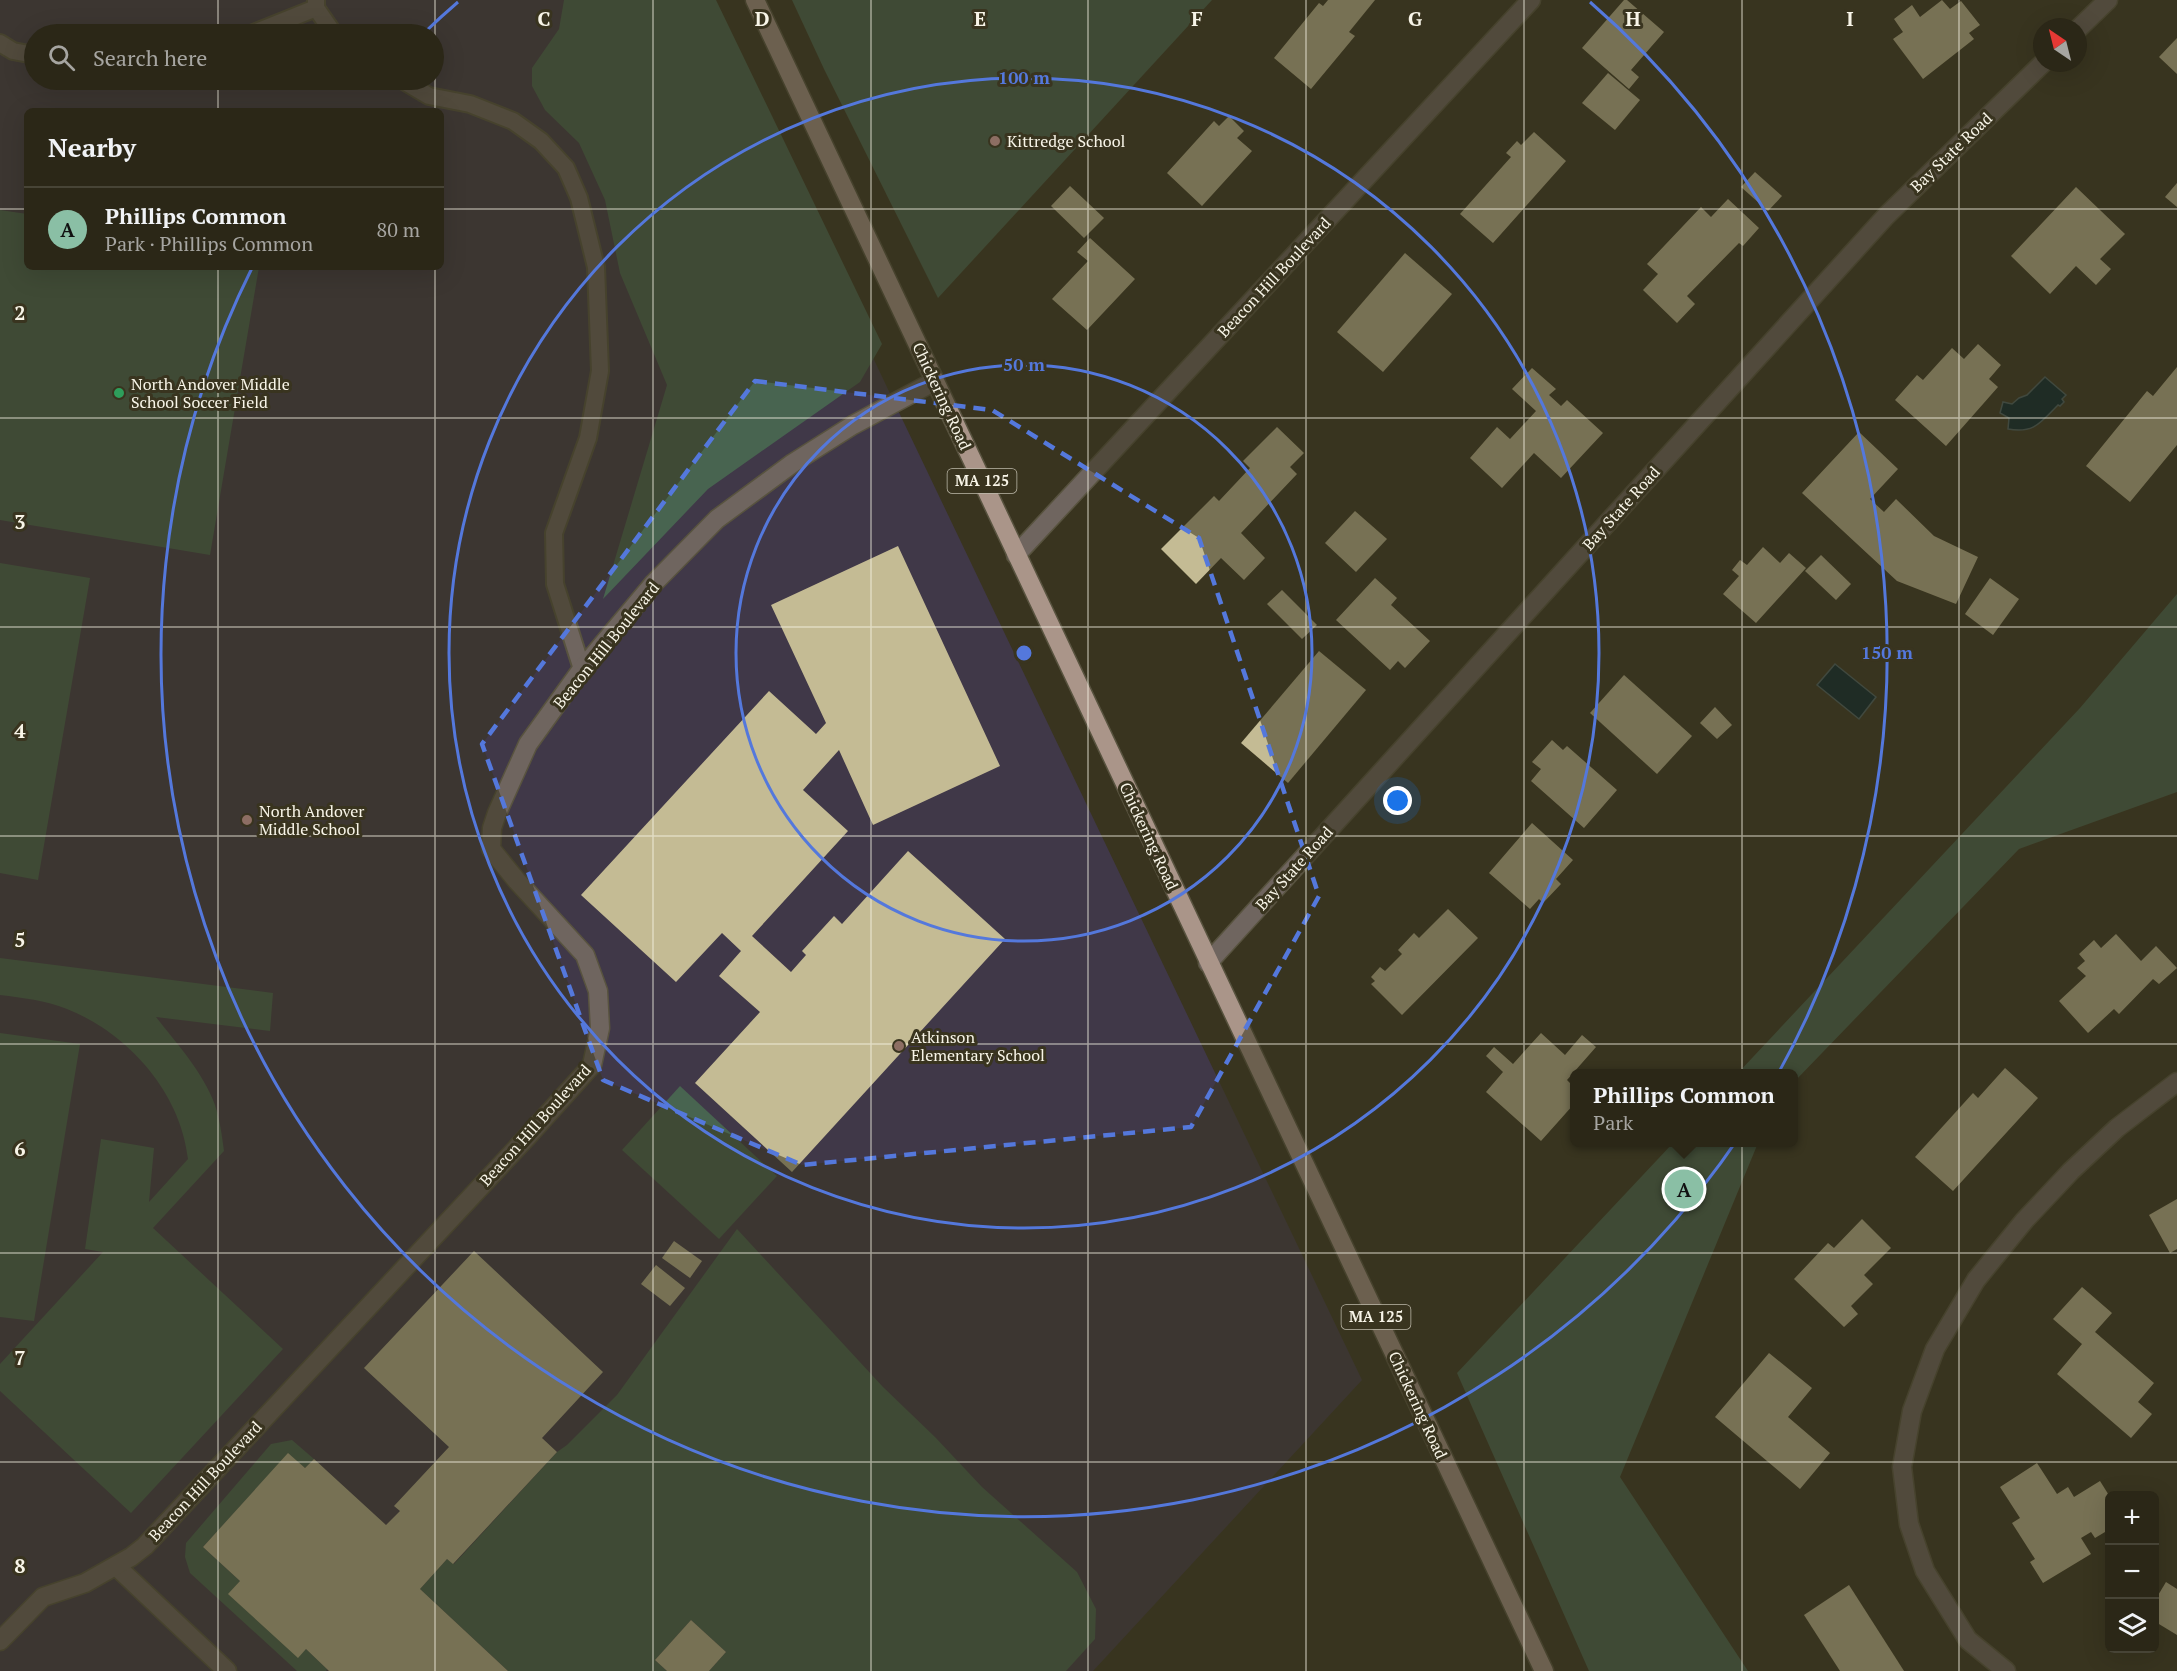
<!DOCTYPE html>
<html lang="en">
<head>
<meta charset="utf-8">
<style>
	:root { --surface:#2b2717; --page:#373324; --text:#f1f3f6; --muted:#a6a5a1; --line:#474436; --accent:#8abfa5 }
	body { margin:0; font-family:"PT Serif",serif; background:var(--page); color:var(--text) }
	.controls { position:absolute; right:18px; bottom:18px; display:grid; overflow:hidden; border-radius:9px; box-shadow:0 6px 24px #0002 }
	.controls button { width:54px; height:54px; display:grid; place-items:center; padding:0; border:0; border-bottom:2px solid var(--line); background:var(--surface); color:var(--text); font:30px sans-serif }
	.compass { position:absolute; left:2033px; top:18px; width:54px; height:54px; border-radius:50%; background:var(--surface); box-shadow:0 6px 24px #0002; rotate:325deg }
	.you { position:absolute; left:1398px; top:801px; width:21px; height:21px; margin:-15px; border:4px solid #fff; border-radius:50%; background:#1a73e8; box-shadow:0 0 0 9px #1a73e833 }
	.badge { display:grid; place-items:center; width:39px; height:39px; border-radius:50%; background:var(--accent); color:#111; font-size:20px; font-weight:700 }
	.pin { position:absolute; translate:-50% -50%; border:3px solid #fff; box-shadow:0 2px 6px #0006 }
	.popup { position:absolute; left:1570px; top:1069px; width:228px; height:78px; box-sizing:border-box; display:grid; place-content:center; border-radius:9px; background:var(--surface); filter:drop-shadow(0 2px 4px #0005); font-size:20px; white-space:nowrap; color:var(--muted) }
	.popup b { font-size:22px; color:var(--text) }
	.popup::after { content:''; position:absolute; left:50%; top:100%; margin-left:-12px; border:12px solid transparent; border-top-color:var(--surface) }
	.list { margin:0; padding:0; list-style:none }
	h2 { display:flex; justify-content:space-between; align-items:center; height:78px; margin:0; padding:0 24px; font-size:26px }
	h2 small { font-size:20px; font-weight:400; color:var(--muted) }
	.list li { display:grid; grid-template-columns:39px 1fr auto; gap:18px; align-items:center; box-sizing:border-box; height:84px; padding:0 24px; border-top:2px solid var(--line) }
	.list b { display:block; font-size:22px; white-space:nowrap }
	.list p { margin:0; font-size:20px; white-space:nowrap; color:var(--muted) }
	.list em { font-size:20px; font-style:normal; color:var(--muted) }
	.icon { flex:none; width:33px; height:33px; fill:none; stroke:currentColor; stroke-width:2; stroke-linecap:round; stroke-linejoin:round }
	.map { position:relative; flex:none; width:2177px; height:1671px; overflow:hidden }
	.search { position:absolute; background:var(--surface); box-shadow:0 6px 24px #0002; left:24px; top:24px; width:420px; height:66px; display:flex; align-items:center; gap:15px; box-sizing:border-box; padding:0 21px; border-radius:33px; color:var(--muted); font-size:22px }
	.panel { position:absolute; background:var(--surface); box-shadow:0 6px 24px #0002; left:24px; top:108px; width:420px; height:162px; border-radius:9px }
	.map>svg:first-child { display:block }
	.education { fill:#403848; fill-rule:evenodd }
	.green { fill:#486450 }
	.water { fill:#01222d; stroke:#4b6165; stroke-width:1.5 }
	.building { fill:#c4bb94 }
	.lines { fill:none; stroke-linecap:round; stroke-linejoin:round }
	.lane-casing { stroke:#58533f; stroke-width:20 }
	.street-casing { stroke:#58533f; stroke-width:21 }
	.primary-casing { stroke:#58533f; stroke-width:21 }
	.lane { stroke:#6f655f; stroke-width:16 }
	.street { stroke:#6f655f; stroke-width:18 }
	.primary { stroke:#aa9589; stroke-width:18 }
	.marked { fill:none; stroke:#5478dc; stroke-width:4.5; stroke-dasharray:12 8; stroke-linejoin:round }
	.grid { fill:none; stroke:#f8f5e8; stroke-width:1.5; stroke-opacity:0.55 }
	.ring { fill:none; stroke:#5478dc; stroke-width:3 }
	.education-dot { fill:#8d6e63; stroke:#39341f; stroke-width:2 }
	.leisure-dot { fill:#2e9e5b; stroke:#39341f; stroke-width:2 }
	.labels { text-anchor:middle; stroke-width:6; stroke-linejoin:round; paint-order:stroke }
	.shield { fill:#39341f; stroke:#bfbbac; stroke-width:1.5 }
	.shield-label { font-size:15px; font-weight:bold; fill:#f8f5e8 }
	.poi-label { font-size:16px; fill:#f8f5e8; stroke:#39341f; text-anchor:start }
	.street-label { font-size:16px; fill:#f8f5e8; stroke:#39341f }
	.grid-label { font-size:20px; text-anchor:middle; font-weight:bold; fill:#f8f5e8; stroke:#39341f; stroke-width:6; stroke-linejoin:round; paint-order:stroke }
	.centre { fill:#5478dc; stroke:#39341f; stroke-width:3 }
	.ring-label { font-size:18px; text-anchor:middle; font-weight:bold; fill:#5478dc; stroke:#39341f; stroke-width:6; stroke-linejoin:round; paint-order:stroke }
</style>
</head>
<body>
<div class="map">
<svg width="2177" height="1671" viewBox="0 0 2177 1671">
	<rect width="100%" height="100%" fill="#39341f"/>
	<path class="education" d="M0,0H704L894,402L1362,1380L1093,1671H0ZM34,34H434V80H34ZM27,111H441V267H27Z"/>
	<g class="green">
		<polygon points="564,0 716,0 882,344 860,382 708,489 603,599 667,385 620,273 605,200 579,143 545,110 532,86 532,68 559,29"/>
		<polygon points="792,0 1212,0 938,298 824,69"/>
		<polygon points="0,210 27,214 27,267 259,267 210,555 0,520"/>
		<polygon points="0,563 90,578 38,880 0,873"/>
		<polygon points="2177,594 2177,792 2019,849 1794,1082 1794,1074 1738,1073 2080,708"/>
		<path d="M0,958L273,993L270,1031L156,1017C177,1044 203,1072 215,1105C220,1120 222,1136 224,1151L153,1228L283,1349L131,1513L0,1391V1364L103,1252L85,1249L101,1139L154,1148L149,1202L188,1159C181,1093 128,1033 67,1009C45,1000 23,998 0,995Z"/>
		<polygon points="0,1033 80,1044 34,1321 0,1317"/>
		<polygon points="680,1086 777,1176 719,1239 622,1150"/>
		<polygon points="1673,1143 1758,1143 1620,1477 1748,1671 1589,1671 1457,1373"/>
		<polygon points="737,1229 883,1387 935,1437 982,1487 1077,1572 1096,1609 1095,1639 1066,1671 709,1671 726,1652 691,1620 655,1660 667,1671 508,1671 420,1589 447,1559 454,1564 557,1452 567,1445 617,1395"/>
		<polygon points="292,1440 314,1459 305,1468 288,1454 203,1547 240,1581 229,1594 298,1657 306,1649 327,1669 326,1671 297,1671 190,1573 185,1557 186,1543 271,1444"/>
	</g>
	<g class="water">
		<path d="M2045,377L2066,395L2062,399L2064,402L2060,406L2058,405C2041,422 2034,434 2008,429L2009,418L2000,413L2003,402L2012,404L2019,398L2027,395Z"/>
		<polygon points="1835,664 1876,697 1859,719 1817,685"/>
	</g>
	<g class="building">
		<polygon points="1328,0 1375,0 1349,32 1355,36 1311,89 1274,58 1319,3 1323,6"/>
		<polygon points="1624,0 1627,0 1664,32 1631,70 1639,77 1629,89 1582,48"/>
		<polygon points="1942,0 1950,9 1961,1 1980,25 1969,33 1974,39 1923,79 1893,39 1903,32 1894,19 1912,5 1920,17"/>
		<polygon points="2177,38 2177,74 2159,57"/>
		<polygon points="1608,73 1640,100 1615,130 1582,103"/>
		<polygon points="1229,116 1244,131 1237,138 1252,151 1202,206 1167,173 1214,121 1219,126"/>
		<polygon points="1534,132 1566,161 1493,243 1460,214 1511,157 1506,153 1517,141 1521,145"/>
		<polygon points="1755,172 1782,196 1768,211 1741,187"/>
		<polygon points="2177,183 2177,207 2165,197"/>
		<polygon points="1070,186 1104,218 1084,238 1051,206"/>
		<polygon points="2076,187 2125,234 2100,259 2111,269 2096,285 2076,266 2050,294 2011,256"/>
		<polygon points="1728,199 1759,228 1743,246 1739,243 1687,296 1695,304 1677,323 1643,290 1658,274 1647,264 1701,207 1711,217"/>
		<polygon points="1090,238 1135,279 1087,330 1052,299 1088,261 1077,252"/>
		<polygon points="1405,253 1452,294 1383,372 1337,332"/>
		<polygon points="1978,344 2001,365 1989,379 1998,387 1946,446 1895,400 1917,375 1923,380 1952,348 1964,359"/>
		<polygon points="2177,367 2177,445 2130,502 2086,466 2147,391 2153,396"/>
		<polygon points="1532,368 1556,389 1549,395 1561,406 1567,400 1603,433 1561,478 1534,453 1502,488 1470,458 1497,427 1510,439 1536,411 1512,389"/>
		<polygon points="1277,427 1304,453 1290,467 1297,474 1241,533 1265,558 1244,580 1221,558 1196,584 1161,549 1214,496 1219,501 1250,468 1243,461"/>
		<polygon points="1859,432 1898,469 1870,499 1884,512 1896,499 1934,536 1978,557 1956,604 1897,581 1802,493"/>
		<polygon points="1355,511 1387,539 1356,572 1325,543"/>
		<polygon points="898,546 1000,766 873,825 839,750 803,790 848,831 752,936 791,972 806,955 802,951 834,916 842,924 908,851 1005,939 792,1172 695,1083 760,1012 719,976 741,951 722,933 676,982 581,895 769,691 816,734 826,723 771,605"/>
		<polygon points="1763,547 1780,563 1789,553 1806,568 1756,623 1723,594 1739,576 1732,570 1740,560 1747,565"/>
		<polygon points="1821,555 1851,584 1836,600 1805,571"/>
		<polygon points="1375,578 1397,598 1391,605 1430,641 1405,668 1398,661 1390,670 1336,620"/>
		<polygon points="1990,578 2019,599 1993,635 1965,614"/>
		<polygon points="1282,590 1317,625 1302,639 1267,604"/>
		<polygon points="1319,651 1366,690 1288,783 1241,743"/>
		<polygon points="1624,675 1692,736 1657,774 1590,713"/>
		<polygon points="1715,707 1732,725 1717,739 1700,723"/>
		<polygon points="1552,740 1563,750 1567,746 1617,790 1584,828 1531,781 1541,769 1532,762"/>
		<polygon points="1532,823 1573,860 1556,879 1561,884 1543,903 1539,899 1530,909 1489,873"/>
		<polygon points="1448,909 1478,938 1402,1015 1371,984 1375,981 1371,977 1380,967 1385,971 1402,954 1398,950 1414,933 1419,938"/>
		<polygon points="2116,934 2141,961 2156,946 2177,968 2159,984 2153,979 2119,1014 2114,1009 2088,1033 2059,1001 2086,976 2077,968 2085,961 2079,954 2094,940 2101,948"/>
		<polygon points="1541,1033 1565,1055 1582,1035 1596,1047 1567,1080 1574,1087 1574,1104 1541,1141 1486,1092 1503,1072 1486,1056 1494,1047 1513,1064"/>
		<polygon points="2005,1068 2038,1098 1953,1191 1915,1157 1973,1093 1978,1098"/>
		<polygon points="2177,1199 2177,1249 2170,1253 2149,1215"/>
		<polygon points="1862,1219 1891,1248 1864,1275 1873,1284 1851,1306 1858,1314 1844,1327 1794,1279 1828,1243 1834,1248"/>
		<polygon points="674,1241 702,1261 690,1278 662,1258"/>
		<polygon points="474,1251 603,1372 542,1438 557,1452 453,1564 447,1559 420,1589 508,1671 329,1671 306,1649 298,1658 228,1594 240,1581 203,1547 288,1453 305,1468 314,1459 386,1525 400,1511 394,1506 449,1447 364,1368"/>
		<polygon points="656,1265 685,1288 670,1306 641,1284"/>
		<polygon points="2082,1287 2112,1313 2095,1332 2154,1383 2138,1402 2152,1414 2131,1438 2057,1374 2082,1344 2053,1319"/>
		<polygon points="1769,1353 1812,1388 1788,1417 1830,1453 1800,1489 1715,1417"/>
		<polygon points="2037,1463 2057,1494 2068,1487 2074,1497 2100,1481 2110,1497 2110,1529 2095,1538 2091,1532 2081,1538 2091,1554 2043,1583 2030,1562 2035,1559 2012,1523 2020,1518 2000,1487"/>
		<polygon points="2166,1582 2177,1589 2177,1635 2154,1621 2154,1602"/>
		<polygon points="1849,1585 1904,1671 1840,1671 1804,1615"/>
		<polygon points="691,1620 726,1652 709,1671 667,1671 655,1660"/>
	</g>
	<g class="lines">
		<g class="lane-casing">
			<g id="lane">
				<polyline points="316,8 334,34"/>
				<polyline points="251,34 316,8 316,0"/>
				<polyline points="0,43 13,51 34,55"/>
				<polyline points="402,80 429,96 470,104 513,121 541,141 566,168 579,198 596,267 600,371 588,438 554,533 555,584 582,669"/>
			</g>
		</g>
		<g class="street-casing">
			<g id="street">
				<polyline points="2078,29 2108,0"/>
				<polyline points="1016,555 1531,0"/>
				<polyline points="1208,963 1886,216 2043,63"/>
				<polyline points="116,1566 227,1671"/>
				<polyline points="0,1641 43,1597 85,1583 131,1557 145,1546 528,1136 592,1065 600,1028 598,991 585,955 517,881 491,849 492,828 497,813 528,744 582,669 654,583 717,519 793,463 853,425 935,381"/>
				<polyline points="2006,1671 1968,1640 1925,1571 1909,1524 1902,1467 1912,1411 1935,1349 1976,1280 2024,1221 2071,1171 2117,1128 2177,1082"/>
			</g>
		</g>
		<g class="primary-casing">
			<polyline id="primary" points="755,0 1544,1671"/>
		</g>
		<use href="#lane" class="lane"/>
		<use href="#street" class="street"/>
		<use href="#primary" class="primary"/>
	</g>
	<path d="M0 0H2177V1671H0ZM755,381L992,410L1199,538L1319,896L1191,1127L802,1165L603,1080L482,744Z" fill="#39341f" fill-opacity=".55" fill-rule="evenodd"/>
	<path class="marked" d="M755,381L992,410L1199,538L1319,896L1191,1127L802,1165L603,1080L482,744Z"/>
	<path class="grid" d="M218,0V34M435,0V111M653,0V1671M871,0V1671M1088,0V1671M1306,0V1671M1524,0V1671M1742,0V1671M1959,0V1671M218,80V111M0,209H27M441,209H2177M218,267V1671M435,267V1671M0,418H2177M0,627H2177M0,836H2177M0,1044H2177M0,1253H2177M0,1462H2177"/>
	<g class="ring">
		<circle cx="1024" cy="653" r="288"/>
		<circle cx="1024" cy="653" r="575"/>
		<path d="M425 32A863 863 0 0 1 458 2M1590 2A863 863 0 1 1 252 268"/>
	</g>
	<g class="education-dot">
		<circle cx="995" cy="141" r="6"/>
		<circle cx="247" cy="820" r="6"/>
		<circle cx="899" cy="1046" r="6"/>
	</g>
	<circle class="leisure-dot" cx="119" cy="393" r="6"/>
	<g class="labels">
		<g class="shield">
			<rect x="947.5" y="469" width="69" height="24" rx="4.5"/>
			<rect x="1341.5" y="1305" width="69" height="24" rx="4.5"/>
		</g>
		<g class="shield-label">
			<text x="982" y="486">MA 125</text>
			<text x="1376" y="1322">MA 125</text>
		</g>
		<g class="poi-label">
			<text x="1007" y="147">Kittredge School</text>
			<text x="131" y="390">North Andover Middle<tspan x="131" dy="18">School Soccer Field</tspan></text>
			<text x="259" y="817">North Andover<tspan x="259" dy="18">Middle School</tspan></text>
			<text x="911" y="1043">Atkinson<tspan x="911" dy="18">Elementary School</tspan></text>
		</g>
		<g class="street-label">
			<text transform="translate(1951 152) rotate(-44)" y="6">Bay State Road</text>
			<text transform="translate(1274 277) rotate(-47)" y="6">Beacon Hill Boulevard</text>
			<text transform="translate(942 396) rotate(65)" y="6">Chickering Road</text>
			<text transform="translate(1621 508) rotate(-48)" y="6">Bay State Road</text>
			<text transform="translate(606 645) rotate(-51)" y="6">Beacon Hill Boulevard</text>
			<text transform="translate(1149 836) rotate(65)" y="6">Chickering Road</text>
			<text transform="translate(1294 868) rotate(-48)" y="6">Bay State Road</text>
			<text transform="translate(535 1125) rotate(-48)" y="6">Beacon Hill Boulevard</text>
			<text transform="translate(1418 1405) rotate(65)" y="6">Chickering Road</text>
			<text transform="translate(205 1481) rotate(-47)" y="6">Beacon Hill Boulevard</text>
		</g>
	</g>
	<g class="grid-label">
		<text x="544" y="26">C</text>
		<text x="762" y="26">D</text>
		<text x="980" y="26">E</text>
		<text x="1197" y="26">F</text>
		<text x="1415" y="26">G</text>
		<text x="1633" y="26">H</text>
		<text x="1850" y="26">I</text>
		<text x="20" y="320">2</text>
		<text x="20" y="529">3</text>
		<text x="20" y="738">4</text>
		<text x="20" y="947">5</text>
		<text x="20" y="1156">6</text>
		<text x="20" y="1365">7</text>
		<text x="20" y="1573">8</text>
	</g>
	<circle cx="1024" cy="653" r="9" class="centre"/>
	<g class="ring-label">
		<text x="1024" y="84">100 m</text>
		<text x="1024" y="371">50 m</text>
		<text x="1887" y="659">150 m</text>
	</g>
</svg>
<div class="controls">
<button>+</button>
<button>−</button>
<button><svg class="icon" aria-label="layers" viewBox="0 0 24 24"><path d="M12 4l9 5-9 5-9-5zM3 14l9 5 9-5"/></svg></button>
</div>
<svg class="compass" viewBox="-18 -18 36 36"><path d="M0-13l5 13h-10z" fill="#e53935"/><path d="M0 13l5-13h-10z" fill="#a6a5a1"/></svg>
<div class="you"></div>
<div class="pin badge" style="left:1684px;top:1189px">A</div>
<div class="popup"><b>Phillips Common</b>Park</div>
<div class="search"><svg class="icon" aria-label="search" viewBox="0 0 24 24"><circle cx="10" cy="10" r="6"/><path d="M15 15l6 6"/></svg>Search here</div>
<section class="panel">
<h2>Nearby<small></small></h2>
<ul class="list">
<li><span class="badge">A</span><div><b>Phillips Common</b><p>Park · Phillips Common</p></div><em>80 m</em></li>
</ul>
</section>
</div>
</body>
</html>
